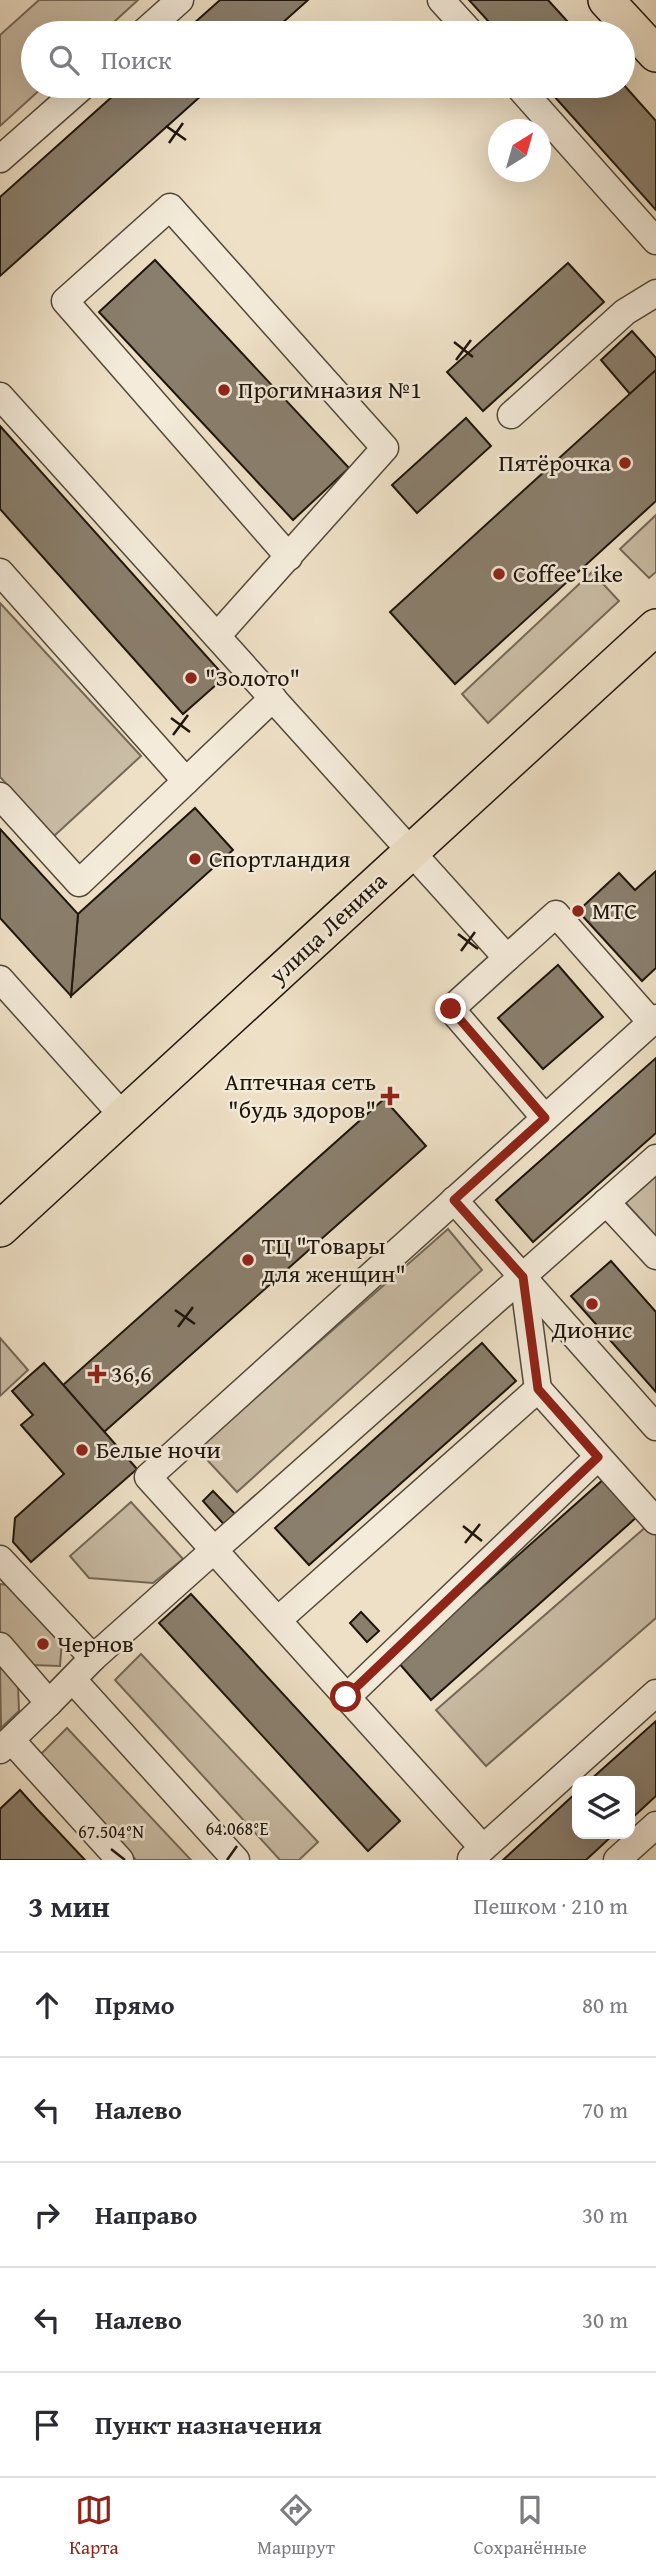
<!DOCTYPE html>
<html lang="ru">
<head>
<meta charset="utf-8">
<style>
	:root { --surface:#fff; --page:#f2f2f3; --text:#2b2b33; --muted:#7c7c81; --line:#e1e1e2; --accent:#8f2418 }
	body { margin:0; font-family:"Gentium Book Plus",serif; background:var(--page); color:var(--text) }
	.controls { position:absolute; right:21px; bottom:21px; display:grid; overflow:hidden; border-radius:14px; box-shadow:0 7px 28px #0002 }
	.controls button { width:63px; height:63px; display:grid; place-items:center; padding:0; border:0; border-bottom:2px solid var(--line); background:var(--surface); color:var(--text); font:35px sans-serif }
	.compass { position:absolute; left:488px; top:119px; width:63px; height:63px; border-radius:50%; background:var(--surface); box-shadow:0 7px 28px #0002; rotate:37deg }
	.stop { position:absolute; width:21px; height:21px; margin:-16px; border:5px solid #8f2418; border-radius:50%; background:#fff }
	.stop.end { background:#8f2418; border-color:#fff; box-shadow:0 2px 7px #0008 }
	.list { margin:0; padding:0; list-style:none }
	h2 { display:flex; justify-content:space-between; align-items:center; height:91px; margin:0; padding:0 28px; font-size:30px }
	h2 small { font-size:23px; font-weight:400; color:var(--muted) }
	.list li { display:grid; grid-template-columns:46px 1fr auto; gap:21px; align-items:center; box-sizing:border-box; height:105px; padding:0 28px; border-top:2px solid var(--line) }
	.list b { display:block; font-size:26px; white-space:nowrap }
	.list em { font-size:23px; font-style:normal; color:var(--muted) }
	.icon { flex:none; width:38px; height:38px; fill:none; stroke:currentColor; stroke-width:2; stroke-linecap:round; stroke-linejoin:round }
	.map { position:relative; flex:none; width:656px; height:1860px; overflow:hidden }
	.search { position:absolute; background:var(--surface); box-shadow:0 7px 28px #0002; left:21px; right:21px; top:21px; height:77px; display:flex; align-items:center; gap:18px; box-sizing:border-box; padding:0 24px; border-radius:38px; color:var(--muted); font-size:26px }
	.sheet { height:616px; background:var(--surface) }
	nav { display:flex; justify-content:space-around; align-items:center; box-sizing:border-box; height:98px; border-top:2px solid var(--line); background:var(--surface); font-size:19px; color:var(--muted) }
	nav a { display:grid; justify-items:center; gap:4px }
	nav .on { color:var(--accent) }
	.map>svg:first-child { display:block }
	.green { fill:#cabda6; stroke:#746959; stroke-width:2 }
	.building { fill:#8a7f6d; stroke:#1d150c; stroke-width:2 }
	.lines { fill:none; stroke-linecap:round; stroke-linejoin:round }
	.minor-casing { stroke:#51483a; stroke-width:29 }
	.major-casing { stroke:#1d150c; stroke-width:38 }
	.minor { stroke:#f4ebda; stroke-width:26 }
	.major { stroke:#eee0c6; stroke-width:35 }
	.route { stroke:#8f2418; stroke-width:9 }
	.ticks { fill:none; stroke:#1d150c; stroke-width:2.5 }
	.poi-dot { fill:#8f2418; stroke:#f4ebda; stroke-width:2.5 }
	.labels { text-anchor:middle; stroke-width:5; stroke-linejoin:round; paint-order:stroke }
	.poi-label { font-size:24px; fill:#1d150c; stroke:#f4ebda; text-anchor:start }
	.street-label { font-size:24px; fill:#1d150c; stroke:#f4ebda }
	.ticks-label { font-size:18px; text-anchor:middle; fill:#1d150c; stroke:#f4ebda; stroke-width:5; stroke-linejoin:round; paint-order:stroke }
</style>
</head>
<body>
<div class="map">
<svg width="656" height="1860" viewBox="0 0 656 1860">
	<rect width="100%" height="100%" fill="#eee0c6"/>
	<filter id="stains"><feTurbulence type="fractalNoise" baseFrequency=".00286" numOctaves="4"/><feColorMatrix values="0 0 0 0 .2 0 0 0 0 .09 0 0 0 0 .02 0 0 0 .5 -.17"/></filter>
	<radialGradient id="worn" r=".72"><stop offset=".6" stop-color="#630" stop-opacity="0"/><stop offset="1" stop-color="#630" stop-opacity=".3"/></radialGradient>
	<g class="green">
		<polygon points="39,0 138,0 102,33 33,33 33,86 44,86 0,126 0,35"/>
		<polygon points="656,515 656,572 649,578 620,549"/>
		<polygon points="592,572 619,601 488,723 462,694"/>
		<polygon points="0,603 141,756 54,836 0,777"/>
		<polygon points="656,1171 656,1236 624,1201"/>
		<polygon points="448,1229 482,1270 237,1492 197,1449"/>
		<polygon points="0,1338 28,1370 0,1396"/>
		<polygon points="131,1502 183,1559 153,1583 89,1578 70,1556"/>
		<polygon points="648,1525 656,1534 656,1618 486,1766 436,1710"/>
		<polygon points="0,1584 7,1585 62,1640 60,1666 31,1665 0,1635"/>
		<polygon points="141,1654 318,1842 299,1860 280,1860 115,1680"/>
		<polygon points="0,1665 18,1685 19,1711 1,1728"/>
		<polygon points="67,1728 191,1860 136,1860 39,1756"/>
	</g>
	<g class="building">
		<polygon points="220,0 308,0 271,33 183,33"/>
		<polygon points="469,0 548,0 578,33 499,33"/>
		<polygon points="623,84 656,121 656,210 545,86 623,86"/>
		<polygon points="124,86 212,86 0,276 0,197"/>
		<polygon points="155,260 349,468 293,520 99,312"/>
		<polygon points="568,263 604,302 483,411 447,372"/>
		<polygon points="632,331 656,358 656,370 630,394 601,360"/>
		<polygon points="656,370 656,501 455,684 390,612"/>
		<polygon points="466,418 491,446 417,513 392,485"/>
		<polygon points="0,426 225,677 183,714 0,509"/>
		<polygon points="195,808 233,850 71,996 78,914"/>
		<polygon points="0,829 78,914 71,996 0,918"/>
		<polygon points="656,871 656,968 642,981 578,911 619,873 635,890"/>
		<polygon points="558,965 603,1017 543,1069 498,1018"/>
		<polygon points="656,1058 656,1133 533,1242 496,1200"/>
		<polygon points="384,1099 426,1146 104,1432 63,1385"/>
		<polygon points="611,1261 656,1312 656,1392 571,1296"/>
		<polygon points="482,1343 516,1381 309,1565 275,1528"/>
		<polygon points="44,1363 137,1469 31,1562 13,1542 15,1518 64,1474 21,1425 33,1415 12,1391"/>
		<polygon points="605,1478 638,1516 431,1700 398,1662"/>
		<polygon points="213,1491 239,1518 228,1529 203,1501"/>
		<polygon points="191,1594 400,1821 368,1851 159,1623"/>
		<polygon points="361,1612 379,1631 367,1642 350,1623"/>
		<polygon points="656,1721 656,1796 630,1820 630,1781 589,1781"/>
		<polygon points="20,1790 37,1809 85,1860 0,1860 0,1809"/>
		<polygon points="577,1792 577,1834 614,1834 586,1860 503,1860"/>
	</g>
	<g class="lines">
		<g class="minor-casing">
			<g id="minor">
				<polyline points="441,0 471,33"/>
				<polyline points="143,33 180,0"/>
				<polyline points="518,86 656,241"/>
				<polyline points="0,159 83,86"/>
				<polyline points="0,396 507,958 556,914 651,1022"/>
				<polyline points="511,415 625,312 656,293"/>
				<polyline points="0,572 186,781 273,698"/>
				<polyline points="217,636 385,448 170,207 65,301 289,557"/>
				<polyline points="0,796 79,883 186,781"/>
				<polyline points="507,958 451,1009 545,1118"/>
				<polyline points="0,979 123,1116"/>
				<polyline points="454,1200 656,1427"/>
				<polyline points="606,1202 656,1256"/>
				<polyline points="523,1277 538,1389 656,1521"/>
				<polyline points="0,1559 93,1658 49,1703 0,1646"/>
				<polyline points="278,1620 538,1389"/>
				<polyline points="93,1658 214,1550 148,1477 656,1018"/>
				<polyline points="73,1680 236,1860"/>
				<polyline points="347,1697 598,1457"/>
				<polyline points="11,1740 120,1860"/>
				<polyline points="0,1750 49,1703"/>
				<polyline points="483,1848 214,1550 656,1158"/>
				<polyline points="471,1859 656,1693"/>
				<polyline points="617,1860 656,1825"/>
			</g>
		</g>
		<g class="major-casing">
			<g id="major">
				<polyline points="606,0 656,54"/>
				<polyline points="0,1229 656,627"/>
			</g>
		</g>
		<use href="#minor" class="minor"/>
		<use href="#major" class="major"/>
	</g>
	<g class="lines">
		<polyline class="route" points="346,1697 598,1457 538,1389 523,1277 454,1200 545,1118 451,1009"/>
	</g>
	<path class="ticks" d="M166,126L186,140M169,143L183,123M454,342L473,357M456,360L471,340M171,718L190,732M173,735L188,715M458,934L478,949M461,951L475,932M175,1310L195,1324M178,1327L193,1307M463,1526L482,1541M465,1543L480,1524M111,1849L125,1860M227,1860L237,1846"/>
	<g class="poi-dot">
		<circle cx="224" cy="390" r="7"/>
		<circle cx="625" cy="463" r="7"/>
		<circle cx="499" cy="574" r="7"/>
		<circle cx="191" cy="678" r="7"/>
		<circle cx="195" cy="859" r="7"/>
		<circle cx="578" cy="911" r="7"/>
		<path d="M386.5 1085.5h7v7h7v7h-7v7h-7v-7h-7v-7h7z"/>
		<circle cx="248" cy="1260" r="7"/>
		<circle cx="592" cy="1304" r="7"/>
		<path d="M93.5 1363.5h7v7h7v7h-7v7h-7v-7h-7v-7h7z"/>
		<circle cx="82" cy="1450" r="7"/>
		<circle cx="43" cy="1644" r="7"/>
	</g>
	<g class="labels">
		<g class="poi-label">
			<text x="238" y="398">Прогимназия №1</text>
			<text x="611" y="471" text-anchor="end">Пятёрочка</text>
			<text x="513" y="582">Coffee Like</text>
			<text x="205" y="686">"Золото"</text>
			<text x="209" y="867">Спортландия</text>
			<text x="592" y="919">МТС</text>
			<text x="376" y="1090" text-anchor="end">Аптечная сеть<tspan x="376" dy="28">"будь здоров"</tspan></text>
			<text x="262" y="1254">ТЦ "Товары<tspan x="262" dy="28">для женщин"</tspan></text>
			<text x="592" y="1338" text-anchor="middle">Дионис</text>
			<text x="111" y="1382">36,6</text>
			<text x="96" y="1458">Белые ночи</text>
			<text x="57" y="1652">Чернов</text>
		</g>
		<g class="street-label">
			<text transform="translate(328 928) rotate(-43)" y="8">улица Ленина</text>
		</g>
	</g>
	<g class="ticks-label">
		<text x="237" y="1835">64.068°E</text>
		<text x="111" y="1838">67.504°N</text>
	</g>
	<rect width="100%" height="100%" filter="url(#stains)"/>
	<rect width="100%" height="100%" fill="url(#worn)"/>
</svg>
<div class="controls">
<button><svg class="icon" aria-label="layers" viewBox="0 0 24 24"><path d="M12 4l9 5-9 5-9-5zM3 14l9 5 9-5"/></svg></button>
</div>
<svg class="compass" viewBox="-18 -18 36 36"><path d="M0-13l5 13h-10z" fill="#e53935"/><path d="M0 13l5-13h-10z" fill="#7c7c81"/></svg>
<div class="stop" style="left:346px;top:1697px"></div>
<div class="stop end" style="left:451px;top:1009px"></div>
<div class="search"><svg class="icon" aria-label="search" viewBox="0 0 24 24"><circle cx="10" cy="10" r="6"/><path d="M15 15l6 6"/></svg>Поиск</div>
</div>
<section class="sheet">
<h2>3 мин<small>Пешком · 210 m</small></h2>
<ul class="list">
<li><svg class="icon" aria-label="ahead" viewBox="0 0 24 24"><path d="M12 20V5M6 11l6-6 6 6"/></svg><div><b>Прямо</b></div><em>80 m</em></li>
<li><svg class="icon" aria-label="left" viewBox="0 0 24 24"><path d="M17 20v-9H6M10 6l-5 5 5 5"/></svg><div><b>Налево</b></div><em>70 m</em></li>
<li><svg class="icon" aria-label="right" viewBox="0 0 24 24"><path d="M7 20v-9h11M14 6l5 5-5 5"/></svg><div><b>Направо</b></div><em>30 m</em></li>
<li><svg class="icon" aria-label="left" viewBox="0 0 24 24"><path d="M17 20v-9H6M10 6l-5 5 5 5"/></svg><div><b>Налево</b></div><em>30 m</em></li>
<li><svg class="icon" aria-label="arrive" viewBox="0 0 24 24"><path d="M6 21V4h12l-3 4 3 4H6"/></svg><div><b>Пункт назначения</b></div></li>
</ul>
</section>
<nav>
<a class="on"><svg class="icon" aria-label="map" viewBox="0 0 24 24"><path d="M3 6l6-2 6 2 6-2v14l-6 2-6-2-6 2zM9 4v14M15 6v14"/></svg>Карта</a>
<a><svg class="icon" aria-label="directions" viewBox="0 0 24 24"><path d="M12 3l9 9-9 9-9-9zM9 14v-3h6M13 9l2 2-2 2"/></svg>Маршрут</a>
<a><svg class="icon" aria-label="saved" viewBox="0 0 24 24"><path d="M7 4h10v16l-5-4-5 4z"/></svg>Сохранённые</a>
</nav>
</body>
</html>
